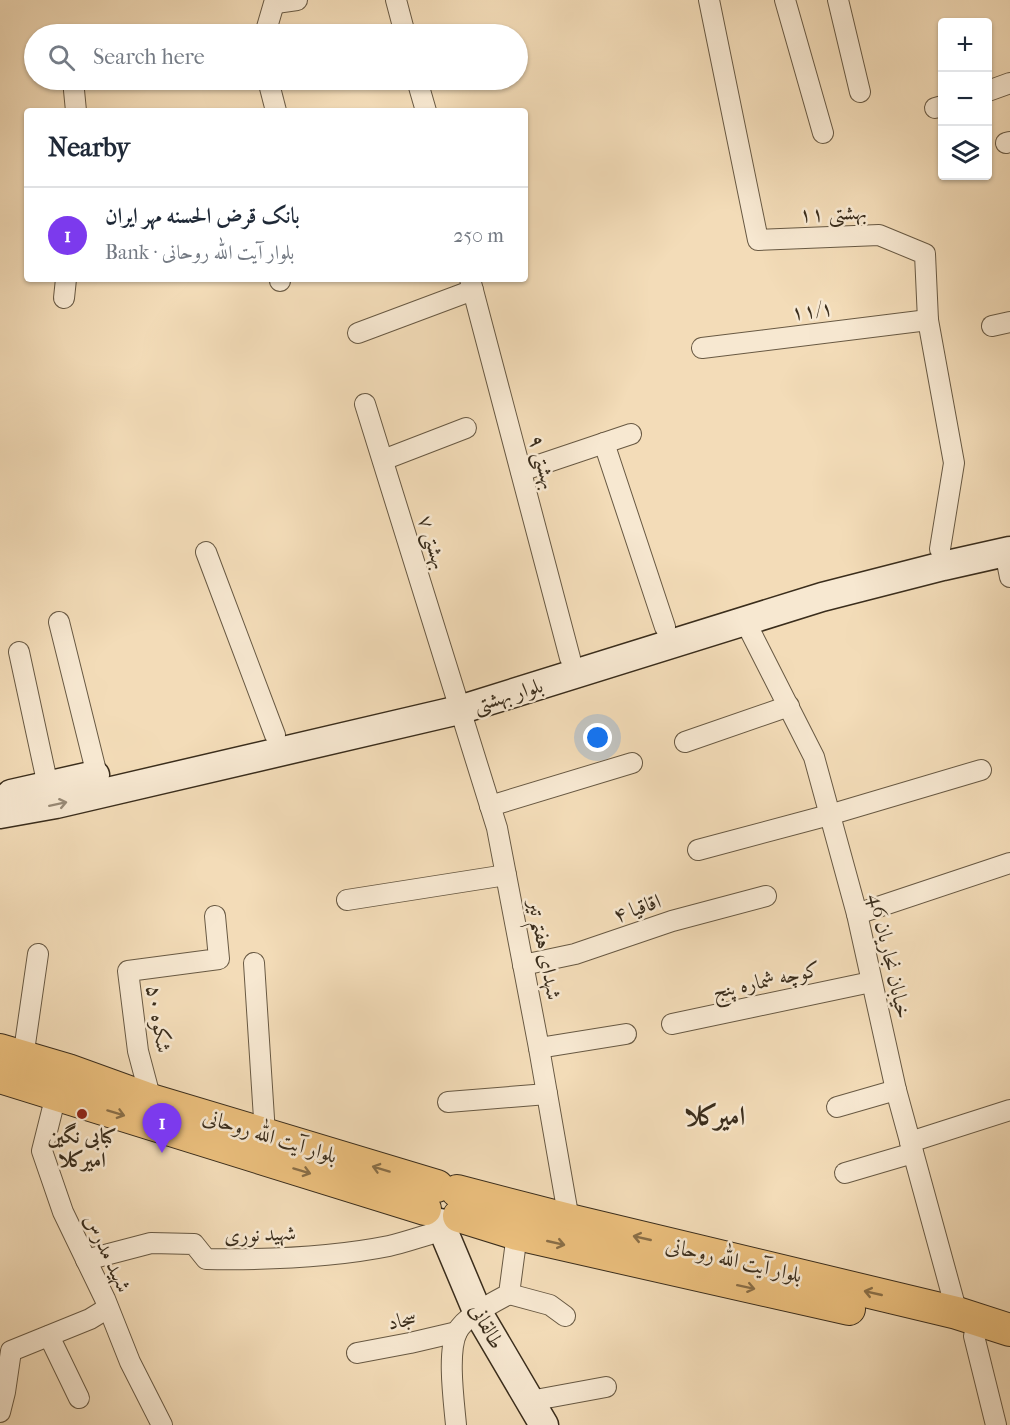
<!DOCTYPE html>
<html lang="en">
<head>
<meta charset="utf-8">
<style>
	:root { --surface:#fff; --page:#f6f6f7; --text:#1f2937; --muted:#747a83; --line:#e0e1e3; --accent:#7c3aed }
	body { margin:0; font-family:"IM FELL French Canon",Amiri,serif; background:var(--page); color:var(--text) }
	.controls { position:absolute; right:18px; top:18px; display:grid; overflow:hidden; border-radius:6px; box-shadow:0 2px 4px #0004 }
	.controls button { width:54px; height:54px; display:grid; place-items:center; padding:0; border:0; border-bottom:2px solid var(--line); background:var(--surface); color:var(--text); font:30px sans-serif }
	.you { position:absolute; left:598px; top:738px; width:21px; height:21px; margin:-15px; border:4px solid #fff; border-radius:50%; background:#1a73e8; box-shadow:0 0 0 9px #1a73e833 }
	.badge { display:grid; place-items:center; width:39px; height:39px; border-radius:50%; background:var(--accent); color:#fff; font-size:20px; font-weight:700 }
	.pin { position:absolute; translate:-50% -50px; filter:drop-shadow(0 2px 3px #0008) }
	.pin::after { content:''; position:absolute; top:32px; width:21px; height:18px; background:inherit; clip-path:polygon(0 0,100% 0,50% 100%) }
	.list { margin:0; padding:0; list-style:none }
	h2 { display:flex; justify-content:space-between; align-items:center; height:78px; margin:0; padding:0 24px; font-size:26px }
	h2 small { font-size:20px; font-weight:400; color:var(--muted) }
	.list li { display:grid; grid-template-columns:39px 1fr auto; gap:18px; align-items:center; box-sizing:border-box; height:96px; padding:0 24px; border-top:2px solid var(--line) }
	.list b { display:block; font-size:22px; white-space:nowrap }
	.list p { margin:0; font-size:20px; white-space:nowrap; color:var(--muted) }
	.list em { font-size:20px; font-style:normal; color:var(--muted) }
	.icon { flex:none; width:33px; height:33px; fill:none; stroke:currentColor; stroke-width:2; stroke-linecap:round; stroke-linejoin:round }
	.map { position:relative; flex:none; width:1010px; height:1425px; overflow:hidden }
	.search { position:absolute; background:var(--surface); box-shadow:0 2px 4px #0004; left:24px; top:24px; width:504px; height:66px; display:flex; align-items:center; gap:15px; box-sizing:border-box; padding:0 21px; border-radius:33px; color:var(--muted); font-size:22px }
	.panel { position:absolute; background:var(--surface); box-shadow:0 2px 4px #0004; left:24px; top:108px; width:504px; height:174px; border-radius:6px }
	.map>svg:first-child { display:block }
	.lines { fill:none; stroke-linecap:round; stroke-linejoin:round }
	.minor-casing { stroke:#685943; stroke-width:22 }
	.secondary-casing { stroke:#3a2d1c; stroke-width:31 }
	.primary-casing { stroke:#3a2d1c; stroke-width:34 }
	.minor { stroke:#f7e8d1; stroke-width:20 }
	.secondary { stroke:#f7e8d1; stroke-width:28 }
	.primary { stroke:#eabe7c; stroke-width:32 }
	.oneway { stroke:#988a76 }
	.oneway2 { stroke:#896e47 }
	.poi-dot { fill:#8f2418; stroke:#f7e8d1; stroke-width:2 }
	.labels { text-anchor:middle; stroke-width:5; stroke-linejoin:round; paint-order:stroke }
	.street-label { font-size:21px; fill:#3a2d1c; stroke:#f7e8d1 }
	.poi-label { font-size:21px; font-weight:bold; fill:#3a2d1c; stroke:#f7e8d1 }
	.district-label { font-size:27px; font-weight:bold; fill:#3a2d1c; stroke:#f7e8d1 }
</style>
</head>
<body>
<div class="map">
<svg width="1010" height="1425" viewBox="0 0 1010 1425">
	<rect width="100%" height="100%" fill="#f3dcb8"/>
	<filter id="stains"><feTurbulence type="fractalNoise" baseFrequency=".00333" numOctaves="4"/><feColorMatrix values="0 0 0 0 .2 0 0 0 0 .09 0 0 0 0 .02 0 0 0 .5 -.17"/></filter>
	<radialGradient id="worn" r=".72"><stop offset=".6" stop-color="#630" stop-opacity="0"/><stop offset="1" stop-color="#630" stop-opacity=".3"/></radialGradient>
	<g class="lines">
		<g class="minor-casing">
			<g id="minor">
				<polyline points="396,0 405,34"/>
				<polyline points="709,0 758,240 879,235 925,254 928,320 954,463 940,549"/>
				<polyline points="785,0 823,133"/>
				<polyline points="838,0 860,92"/>
				<polyline points="276,3 297,0"/>
				<polyline points="265,34 275,0"/>
				<polyline points="73,80 76,111"/>
				<polyline points="268,80 276,111"/>
				<polyline points="417,80 426,111"/>
				<polyline points="988,91 1010,83"/>
				<polyline points="935,108 942,106"/>
				<polyline points="1006,143 1010,142"/>
				<polyline points="470,279 570,658"/>
				<polyline points="280,281 280,279"/>
				<polyline points="64,298 66,279"/>
				<polyline points="992,326 1010,322"/>
				<polyline points="358,333 473,290"/>
				<polyline points="702,348 928,320"/>
				<polyline points="365,404 497,828 539,1048 569,1220"/>
				<polyline points="604,443 665,627"/>
				<polyline points="383,460 466,428"/>
				<polyline points="521,471 631,434"/>
				<polyline points="206,552 275,735"/>
				<polyline points="1005,552 1010,577"/>
				<polyline points="745,621 814,757 857,914 896,1090 957,1313"/>
				<polyline points="59,622 97,775"/>
				<polyline points="19,652 48,786"/>
				<polyline points="685,742 789,706"/>
				<polyline points="490,806 632,763"/>
				<polyline points="698,850 829,815 981,770"/>
				<polyline points="347,900 506,875"/>
				<polyline points="857,914 1010,863"/>
				<polyline points="254,963 265,1134"/>
				<polyline points="523,965 575,954 672,921 766,896"/>
				<polyline points="672,1024 871,982"/>
				<polyline points="539,1048 626,1034"/>
				<polyline points="23,1058 38,954"/>
				<polyline points="56,1095 42,1151 63,1212 105,1299 130,1362 162,1425"/>
				<polyline points="151,1100 138,1051 128,971 219,959 215,916"/>
				<polyline points="448,1102 547,1094"/>
				<polyline points="837,1107 896,1090"/>
				<polyline points="910,1142 1010,1110"/>
				<polyline points="845,1173 913,1153"/>
				<path d="M86,1260L151,1243L194,1244L206,1259C267,1260 329,1258 389,1246C407,1242 425,1235 442,1231"/>
				<polyline points="509,1294 550,1305 565,1316"/>
				<polyline points="49,1336 79,1398"/>
				<polyline points="974,1336 996,1425"/>
				<polyline points="357,1353 410,1343 457,1332"/>
				<polyline points="530,1401 606,1387"/>
				<polyline points="0,1412 5,1392 11,1351 90,1319 108,1308"/>
				<path d="M456,1425C454,1402 447,1352 457,1332C464,1317 494,1302 509,1294L517,1234"/>
			</g>
		</g>
		<g class="secondary-casing">
			<g id="secondary">
				<polyline points="11,794 95,775"/>
				<polyline points="0,814 56,804 459,710 822,597 943,566 1010,551"/>
				<polyline points="440,1223 477,1311 544,1425"/>
			</g>
		</g>
		<g class="primary-casing">
			<g id="primary">
				<polyline points="0,1050 68,1070 151,1100 437,1186"/>
				<polyline points="0,1077 425,1209"/>
				<polyline points="457,1191 569,1220 957,1313 1010,1330"/>
				<polyline points="459,1216 517,1234 849,1309"/>
			</g>
		</g>
		<use href="#minor" class="minor"/>
		<use href="#secondary" class="secondary"/>
		<use href="#primary" class="primary"/>
	</g>
	<defs><path id="oneway-shaft" d="M-6 0H5M1.5-3L5.5 0L1.5 3" fill="none" stroke-width="1.6" stroke-linecap="round" stroke-linejoin="round" transform="scale(1.5)"/></defs>
	<use class="oneway" href="#oneway-shaft" transform="translate(58 804) rotate(-12)"/>
	<g class="oneway2">
		<use href="#oneway-shaft" transform="translate(116 1113) rotate(17)"/>
		<use href="#oneway-shaft" transform="translate(381 1169) rotate(-163)"/>
		<use href="#oneway-shaft" transform="translate(302 1171) rotate(17)"/>
		<use href="#oneway-shaft" transform="translate(642 1238) rotate(-167)"/>
		<use href="#oneway-shaft" transform="translate(556 1243) rotate(13)"/>
		<use href="#oneway-shaft" transform="translate(746 1287) rotate(12)"/>
		<use href="#oneway-shaft" transform="translate(873 1293) rotate(-167)"/>
	</g>
	<circle class="poi-dot" cx="82" cy="1114" r="6"/>
	<g class="labels">
		<g class="street-label">
			<text transform="translate(833 213) rotate(-2)" y="7">بهشتی ۱۱</text>
			<text transform="translate(812 310) rotate(-7)" y="7">۱۱/۱</text>
			<text transform="translate(543 462) rotate(75)" y="7">بهشتی ۹</text>
			<text transform="translate(433 542) rotate(73)" y="7">بهشتی ۷</text>
			<text transform="translate(508 695) rotate(-17)" y="7">بلوار بهشتی</text>
			<text transform="translate(637 908) rotate(-19)" y="7">اقاقیا ۴</text>
			<text transform="translate(545 950) rotate(79)" y="7">شهدای هفتم تیر</text>
			<text transform="translate(890 956) rotate(77)" y="7">خیابان نجاریان 46</text>
			<text transform="translate(766 980) rotate(-12)" y="7">کوچه شماره پنج</text>
			<text transform="translate(159 1019) rotate(81)" y="7">شکوه ۵۰</text>
			<text transform="translate(270 1136) rotate(17)" y="7">بلوار آیت الله روحانی</text>
			<text transform="translate(260 1234) rotate(-2)" y="7">شهید نوری</text>
			<text transform="translate(108 1253) rotate(65)" y="7">شهید مدرس</text>
			<text transform="translate(734 1260) rotate(13)" y="7">بلوار آیت الله روحانی</text>
			<text transform="translate(402 1320) rotate(-12)" y="7">سجاد</text>
			<text transform="translate(487 1326) rotate(61)" y="7">طالقانی</text>
		</g>
		<g class="poi-label">
			<text x="82" y="1143">کبابی نگین<tspan x="82" dy="24">امیرکلا</tspan></text>
		</g>
		<g class="district-label">
			<text x="715" y="1125">امیرکلا</text>
		</g>
	</g>
	<rect width="100%" height="100%" filter="url(#stains)"/>
	<rect width="100%" height="100%" fill="url(#worn)"/>
</svg>
<div class="controls">
<button>+</button>
<button>−</button>
<button><svg class="icon" aria-label="layers" viewBox="0 0 24 24"><path d="M12 4l9 5-9 5-9-5zM3 14l9 5 9-5"/></svg></button>
</div>
<div class="you"></div>
<div class="pin badge" style="left:162px;top:1153px">1</div>
<div class="search"><svg class="icon" aria-label="search" viewBox="0 0 24 24"><circle cx="10" cy="10" r="6"/><path d="M15 15l6 6"/></svg>Search here</div>
<section class="panel">
<h2>Nearby<small></small></h2>
<ul class="list">
<li><span class="badge">1</span><div><b>بانک قرض الحسنه مهر ایران</b><p>Bank · بلوار آیت الله روحانی</p></div><em>250 m</em></li>
</ul>
</section>
</div>
</body>
</html>
